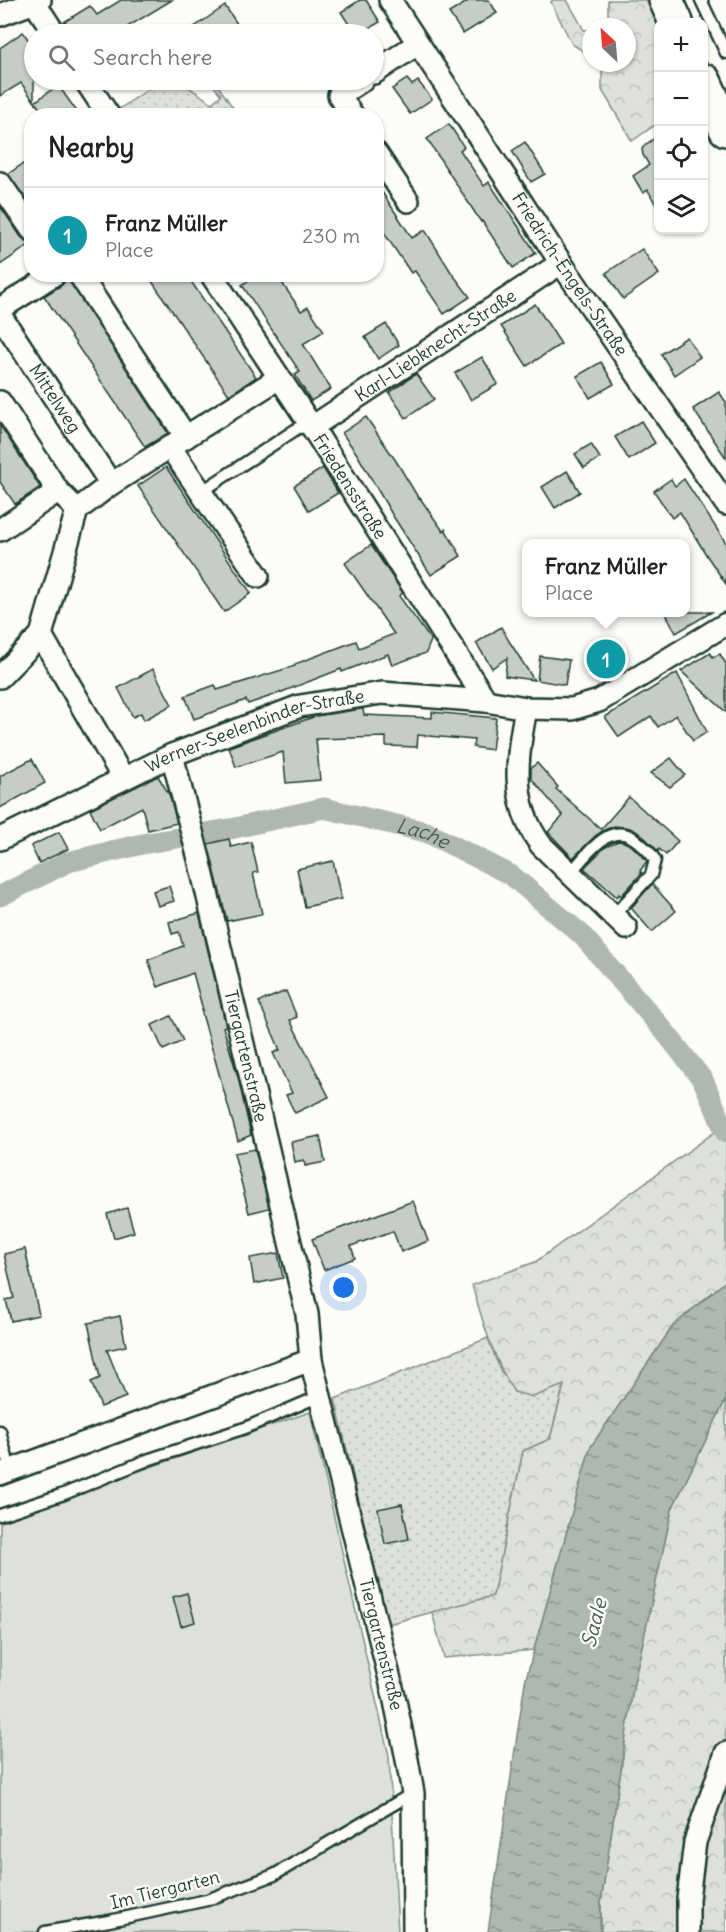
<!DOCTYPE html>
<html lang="en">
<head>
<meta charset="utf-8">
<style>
	:root { --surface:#fff; --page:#f2f2f2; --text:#222; --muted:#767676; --line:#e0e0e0; --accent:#db2777 }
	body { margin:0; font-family:Delius,sans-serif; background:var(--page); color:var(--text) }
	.controls { position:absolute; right:18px; top:18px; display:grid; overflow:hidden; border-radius:12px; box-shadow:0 2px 4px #0004 }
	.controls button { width:54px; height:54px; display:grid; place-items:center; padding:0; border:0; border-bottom:2px solid var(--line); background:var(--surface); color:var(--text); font:30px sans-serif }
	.compass { position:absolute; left:582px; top:18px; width:54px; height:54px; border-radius:50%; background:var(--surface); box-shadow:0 2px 4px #0004; rotate:334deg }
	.you { position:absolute; left:344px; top:1288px; width:21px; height:21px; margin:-15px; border:4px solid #fff; border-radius:50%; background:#1a73e8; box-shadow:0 0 0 9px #1a73e833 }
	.badge { display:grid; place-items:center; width:39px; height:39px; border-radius:50%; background:var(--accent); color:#fff; font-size:20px; font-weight:700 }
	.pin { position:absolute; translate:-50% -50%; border:3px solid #fff; box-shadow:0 2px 6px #0006 }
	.popup { position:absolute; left:522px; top:539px; width:168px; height:78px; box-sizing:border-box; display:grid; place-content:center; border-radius:12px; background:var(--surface); filter:drop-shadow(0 2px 4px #0005); font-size:20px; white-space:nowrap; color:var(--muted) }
	.popup b { font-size:22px; color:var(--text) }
	.popup::after { content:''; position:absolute; left:50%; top:100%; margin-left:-12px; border:12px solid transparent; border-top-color:var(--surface) }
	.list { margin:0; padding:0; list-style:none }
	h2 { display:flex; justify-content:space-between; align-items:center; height:78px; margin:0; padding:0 24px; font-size:26px }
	h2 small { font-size:20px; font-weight:400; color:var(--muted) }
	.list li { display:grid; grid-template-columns:39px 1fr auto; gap:18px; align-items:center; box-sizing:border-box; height:96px; padding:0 24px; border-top:2px solid var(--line) }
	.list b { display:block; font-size:22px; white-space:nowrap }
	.list p { margin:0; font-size:20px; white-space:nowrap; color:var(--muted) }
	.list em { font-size:20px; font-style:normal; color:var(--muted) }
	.icon { flex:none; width:33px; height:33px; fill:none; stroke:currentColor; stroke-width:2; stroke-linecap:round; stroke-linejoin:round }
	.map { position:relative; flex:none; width:726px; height:1932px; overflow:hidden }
	.search { position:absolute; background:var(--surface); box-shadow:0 2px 4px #0004; left:24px; top:24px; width:360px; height:66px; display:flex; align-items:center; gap:15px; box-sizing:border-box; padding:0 21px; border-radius:33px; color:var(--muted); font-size:22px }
	.panel { position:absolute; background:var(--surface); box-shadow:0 2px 4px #0004; left:24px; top:108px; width:360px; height:174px; border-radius:24px }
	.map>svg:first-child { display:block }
	.grass { fill:url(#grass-dots); stroke:#7e8e88; stroke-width:1.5 }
	.forest { fill:url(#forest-crowns); stroke:#7e8e88; stroke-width:1.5 }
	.garden { fill:#dde0db; stroke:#7e8e88; stroke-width:1.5 }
	.water { fill:url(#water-ripples); stroke:#75877f; stroke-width:1.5 }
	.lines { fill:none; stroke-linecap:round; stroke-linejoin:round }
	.canal { stroke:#aeb8b1; stroke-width:21 }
	.building { fill:#c6cdc7; stroke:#1f3d34; stroke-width:1.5 }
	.service-casing { stroke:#1f3d34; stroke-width:15 }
	.minor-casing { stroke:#1f3d34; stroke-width:26 }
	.primary-casing { stroke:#1f3d34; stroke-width:38 }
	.service { stroke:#fdfcf7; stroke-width:10 }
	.minor { stroke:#fdfcf7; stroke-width:21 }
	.primary { stroke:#fdfcf7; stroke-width:33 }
	.labels { text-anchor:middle; stroke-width:5; stroke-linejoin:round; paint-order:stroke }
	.street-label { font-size:18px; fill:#1f3d34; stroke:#fdfcf7 }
	.water-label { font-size:20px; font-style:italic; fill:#435c53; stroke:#fdfcf7 }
</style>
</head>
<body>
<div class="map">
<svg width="726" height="1932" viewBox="0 0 726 1932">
	<defs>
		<pattern id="grass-dots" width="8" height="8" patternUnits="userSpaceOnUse" patternTransform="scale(1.5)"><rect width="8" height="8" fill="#dde0db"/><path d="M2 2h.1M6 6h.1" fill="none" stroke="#bdc1bd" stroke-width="1.8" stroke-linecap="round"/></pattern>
		<pattern id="forest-crowns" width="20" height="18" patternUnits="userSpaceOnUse" patternTransform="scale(1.5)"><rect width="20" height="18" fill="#dde0db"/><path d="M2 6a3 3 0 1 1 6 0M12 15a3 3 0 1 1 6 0" fill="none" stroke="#bdc1bd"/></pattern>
		<pattern id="water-ripples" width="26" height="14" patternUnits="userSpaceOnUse" patternTransform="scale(1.5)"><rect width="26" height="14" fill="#aeb8b1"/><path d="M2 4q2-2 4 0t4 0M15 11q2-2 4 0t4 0" fill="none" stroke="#8d9791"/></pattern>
	</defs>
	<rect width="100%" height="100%" fill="#fdfcf7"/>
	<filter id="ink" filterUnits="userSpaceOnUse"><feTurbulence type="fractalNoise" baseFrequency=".0167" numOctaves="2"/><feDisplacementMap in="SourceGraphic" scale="12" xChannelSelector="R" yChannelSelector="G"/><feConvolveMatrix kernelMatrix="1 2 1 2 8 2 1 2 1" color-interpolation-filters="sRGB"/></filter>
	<g filter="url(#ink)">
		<g class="grass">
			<polygon points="162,80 190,80 187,86 212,103 221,95 209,80 214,80 238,115 161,116 160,113 148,113 148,115 117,116 115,112"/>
			<polygon points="488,1338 501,1372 533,1397 564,1384 550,1439 523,1451 493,1596 388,1624 335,1399"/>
		</g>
		<g class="forest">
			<polygon points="553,0 567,0 584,30 591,30 591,50 583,51 572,44 551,2"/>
			<polygon points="608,0 646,0 658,25 658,123 632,141 602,90 602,63 627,63 627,27 608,27"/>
			<path d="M726,1124V1281L673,1326L590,1448L534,1650L444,1658L432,1612L493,1596L523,1451L550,1439L564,1385L533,1397L514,1392C493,1359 483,1322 472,1285L535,1262Z"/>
			<polygon points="726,1399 726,1932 601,1932 601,1902 634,1682 672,1509"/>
		</g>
		<polygon class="garden" points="310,1412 389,1756 398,1932 0,1932 0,1519"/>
		<polygon class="water" points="726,1281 726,1399 672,1509 634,1682 601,1902 600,1932 488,1932 525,1682 590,1448 673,1326"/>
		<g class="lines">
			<path class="canal" id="s1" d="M0,896L68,862L142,844L235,828L324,808L426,832L511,875L582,935L665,1032L703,1080L726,1133"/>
		</g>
		<g class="building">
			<polygon points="121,0 172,0 116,34 72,34 64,22 90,6 97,15"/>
			<polygon points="360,0 366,0 380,22 359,34 355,34 341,12"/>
			<polygon points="470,0 489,0 497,13 463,34 449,13"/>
			<polygon points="225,6 244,34 184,34"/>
			<polygon points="23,32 34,48 34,101 21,83 0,96 0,48"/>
			<polygon points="407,79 412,85 418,81 432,99 410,114 392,89"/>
			<polygon points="58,85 80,116 45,116 35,102"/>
			<polygon points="449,124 464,147 460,150 484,186 489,182 536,253 513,268 482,221 481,222 427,139"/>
			<polygon points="658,136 658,209 648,190 643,193 633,176 649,165 643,155 642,149 645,145"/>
			<polygon points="525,142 545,174 531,182 512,151"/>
			<polygon points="32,158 32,207 8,174"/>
			<polygon points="376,183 412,238 425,230 451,272 470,297 444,314 415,271 411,273 376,221"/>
			<polygon points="0,206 21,237 26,241 32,243 0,265"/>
			<polygon points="642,249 659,274 623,299 606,273"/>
			<polygon points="147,274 186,274 256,377 229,395"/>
			<polygon points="258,274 276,274 301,311 308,307 324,331 303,344 331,389 311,401 295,375 300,372 242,285"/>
			<polygon points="67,277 168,433 145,447 44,296 62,285"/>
			<polygon points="535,304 561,344 527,366 501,326"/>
			<polygon points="386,324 399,345 378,359 365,337"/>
			<polygon points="687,337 700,357 674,375 661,354"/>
			<polygon points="482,357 498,384 471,400 455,373"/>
			<polygon points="601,362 614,384 590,398 577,376"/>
			<polygon points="416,374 434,399 406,418 389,393"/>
			<polygon points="719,392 726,402 726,458 693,409"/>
			<polygon points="366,417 396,461 419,499 420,498 443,531 445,529 461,556 431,575 393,516 357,454 342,433"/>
			<polygon points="641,421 655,443 629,460 615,437"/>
			<polygon points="0,425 40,487 15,504 0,482"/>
			<polygon points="591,444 600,458 584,468 575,454"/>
			<polygon points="166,467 251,593 224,612 138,486"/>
			<polygon points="323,468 338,493 309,511 294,486"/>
			<polygon points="567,471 580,492 555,508 542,487"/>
			<polygon points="671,479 675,486 684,479 726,543 726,584 707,556 680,512 672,518 654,491"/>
			<polygon points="371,545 403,593 399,596 431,640 426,653 392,665 388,654 342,672 341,669 274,695 248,704 246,700 194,719 185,696 215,685 217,690 295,666 295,664 356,641 359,648 394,634 345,563"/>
			<polygon points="665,612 712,612 676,633"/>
			<polygon points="501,627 509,641 534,680 505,676 507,658 492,668 476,643"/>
			<polygon points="610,639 626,665 603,679 587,654"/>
			<polygon points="710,653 713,657 720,654 726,664 726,712 681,671"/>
			<polygon points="540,656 569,660 565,685 537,680"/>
			<polygon points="153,669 172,705 144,720 141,713 133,717 118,688"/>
			<polygon points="677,673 707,732 693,741 676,715 658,727 651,716 619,737 605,717"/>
			<polygon points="362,709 363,709 364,715 432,718 432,712 496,718 492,750 473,747 474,740 418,735 417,747 386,746 386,737 316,739 320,780 286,783 283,752 236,767 229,747 316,716"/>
			<polygon points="671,758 685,775 670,787 651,773"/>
			<polygon points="32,759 45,783 0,808 0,776"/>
			<polygon points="537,763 558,787 556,789 601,829 629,797 678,841 666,855 659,849 658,851 641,834 630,828 615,826 604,830 595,836 573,858 548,832 563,816 531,778 531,768"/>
			<polygon points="158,776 170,796 177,823 148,830 142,807 100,829 90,809"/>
			<polygon points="59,832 68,849 39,863 31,846"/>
			<polygon points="229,839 231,847 251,842 258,872 253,873 262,914 227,921 208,844"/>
			<polygon points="618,841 624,842 632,846 647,861 640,871 642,873 621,896 619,894 617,897 584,868 604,848"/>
			<polygon points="333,861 341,899 305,907 297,869"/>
			<polygon points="652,884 676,911 652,932 631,908"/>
			<polygon points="169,886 174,901 158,906 153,891"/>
			<polygon points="199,913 226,1026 223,1027 238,1077 251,1135 238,1141 201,1010 203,1010 193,973 158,987 148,960 183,946 179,932 172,934 169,922"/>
			<polygon points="286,991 297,1017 290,1020 329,1097 295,1113 286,1095 292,1093 273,1053 280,1050 259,1002"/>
			<polygon points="171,1016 183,1041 163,1050 152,1025"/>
			<polygon points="320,1136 325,1162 305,1166 304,1160 295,1162 291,1142"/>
			<polygon points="255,1149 269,1208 249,1213 234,1153"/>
			<polygon points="413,1201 428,1241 401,1252 393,1231 351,1246 355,1258 324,1270 312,1239"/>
			<polygon points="127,1208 134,1232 114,1238 107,1214"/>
			<polygon points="25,1249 39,1315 11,1321 6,1300 14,1298 4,1254"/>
			<polygon points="278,1253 283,1278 254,1284 250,1258"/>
			<polygon points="120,1316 126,1346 107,1350 126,1397 101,1407 91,1382 100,1378 88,1323"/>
			<polygon points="402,1504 409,1539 385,1544 378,1509"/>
			<polygon points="187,1593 195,1622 181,1626 173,1597"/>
		</g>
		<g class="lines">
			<g class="service-casing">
				<g id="service">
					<polyline points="701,0 726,53"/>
					<polyline points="201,492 298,428 312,427"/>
					<path d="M570,873C587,855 610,819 636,840C644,847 650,851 655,860L651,875L613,916"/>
					<polyline points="0,1431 10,1470"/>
					<polyline points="0,1515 64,1494 150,1459 245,1428 320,1396"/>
					<polyline points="45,1932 109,1921 207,1900 274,1875 413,1793"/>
				</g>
			</g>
			<g class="minor-casing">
				<g id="minor">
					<path id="s2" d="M390,0L561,263L726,504"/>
					<polyline points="34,2 55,34"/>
					<polyline points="0,15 40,0"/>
					<polyline points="374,73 417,44"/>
					<polyline points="85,80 109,116"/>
					<polyline points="353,116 339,95 363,80"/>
					<polyline points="376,153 408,201"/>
					<polyline points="0,183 32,230"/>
					<polyline points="79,274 186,437"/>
					<path id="s3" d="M211,274L312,427L486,701"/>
					<polyline points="0,309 55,274"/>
					<path id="s4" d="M0,315L111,484"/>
					<polyline points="0,402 58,491 77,510"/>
					<path id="s5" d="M312,427L561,263"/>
					<polyline points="170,447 258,576"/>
					<polyline points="0,530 58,491"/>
					<polyline points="0,677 41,635"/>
					<path d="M526,708C517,757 509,802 541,845L626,928"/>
					<path id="s6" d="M172,755L199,859L307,1314L311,1360L394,1696L406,1754L413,1793L414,1932"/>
					<polyline points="123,778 41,635 77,510 111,484 279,378"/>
					<path id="s7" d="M0,839L172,755L300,706L382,693L486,701L526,708L572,709L599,701L726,624"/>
					<polyline points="0,1474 311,1360"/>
					<polyline points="688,1932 688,1899 695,1842 726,1753"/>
				</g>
			</g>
			<g class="primary-casing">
				<g id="primary">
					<polyline points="666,0 676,22"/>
					<polyline points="704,81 726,129"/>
				</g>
			</g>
			<use href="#service" class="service"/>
			<use href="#minor" class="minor"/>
			<use href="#primary" class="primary"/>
		</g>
	</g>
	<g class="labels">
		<g class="street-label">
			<text dy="6" stroke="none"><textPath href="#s2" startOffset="328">Friedrich-Engels-Straße</textPath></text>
			<text dy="6" stroke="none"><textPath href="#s5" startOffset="148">Karl-Liebknecht-Straße</textPath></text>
			<text dy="6" stroke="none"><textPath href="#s4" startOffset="100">Mittelweg</textPath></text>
			<text dy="6" stroke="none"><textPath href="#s3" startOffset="254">Friedensstraße</textPath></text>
			<text dy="6" stroke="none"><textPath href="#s7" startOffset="278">Werner-Seelenbinder-Straße</textPath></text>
			<text dy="6" stroke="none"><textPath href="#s6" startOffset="310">Tiergartenstraße</textPath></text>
			<text dy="6" stroke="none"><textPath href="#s6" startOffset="914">Tiergartenstraße</textPath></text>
			<text transform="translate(165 1890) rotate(-14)" y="6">Im Tiergarten</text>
		</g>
		<g class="water-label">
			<text dy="7" stroke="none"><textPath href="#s1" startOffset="440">Lache</textPath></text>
			<text transform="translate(594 1623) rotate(-76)" y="7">Saale</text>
		</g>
	</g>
</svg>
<div class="controls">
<button>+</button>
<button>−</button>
<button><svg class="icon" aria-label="locate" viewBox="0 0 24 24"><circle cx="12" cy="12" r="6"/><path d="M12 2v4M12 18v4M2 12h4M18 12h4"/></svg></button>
<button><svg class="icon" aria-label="layers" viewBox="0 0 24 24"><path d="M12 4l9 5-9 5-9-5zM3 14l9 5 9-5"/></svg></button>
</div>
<svg class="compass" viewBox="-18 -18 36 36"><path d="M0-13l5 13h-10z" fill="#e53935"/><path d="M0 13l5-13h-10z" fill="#767676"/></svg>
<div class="you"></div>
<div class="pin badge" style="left:606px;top:659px;background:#0f9aa8">1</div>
<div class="popup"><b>Franz Müller</b>Place</div>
<div class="search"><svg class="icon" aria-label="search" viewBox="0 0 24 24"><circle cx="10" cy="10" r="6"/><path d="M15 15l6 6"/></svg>Search here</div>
<section class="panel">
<h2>Nearby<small></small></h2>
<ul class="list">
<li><span class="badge" style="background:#0f9aa8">1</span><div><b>Franz Müller</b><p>Place</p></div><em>230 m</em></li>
</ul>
</section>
</div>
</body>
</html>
